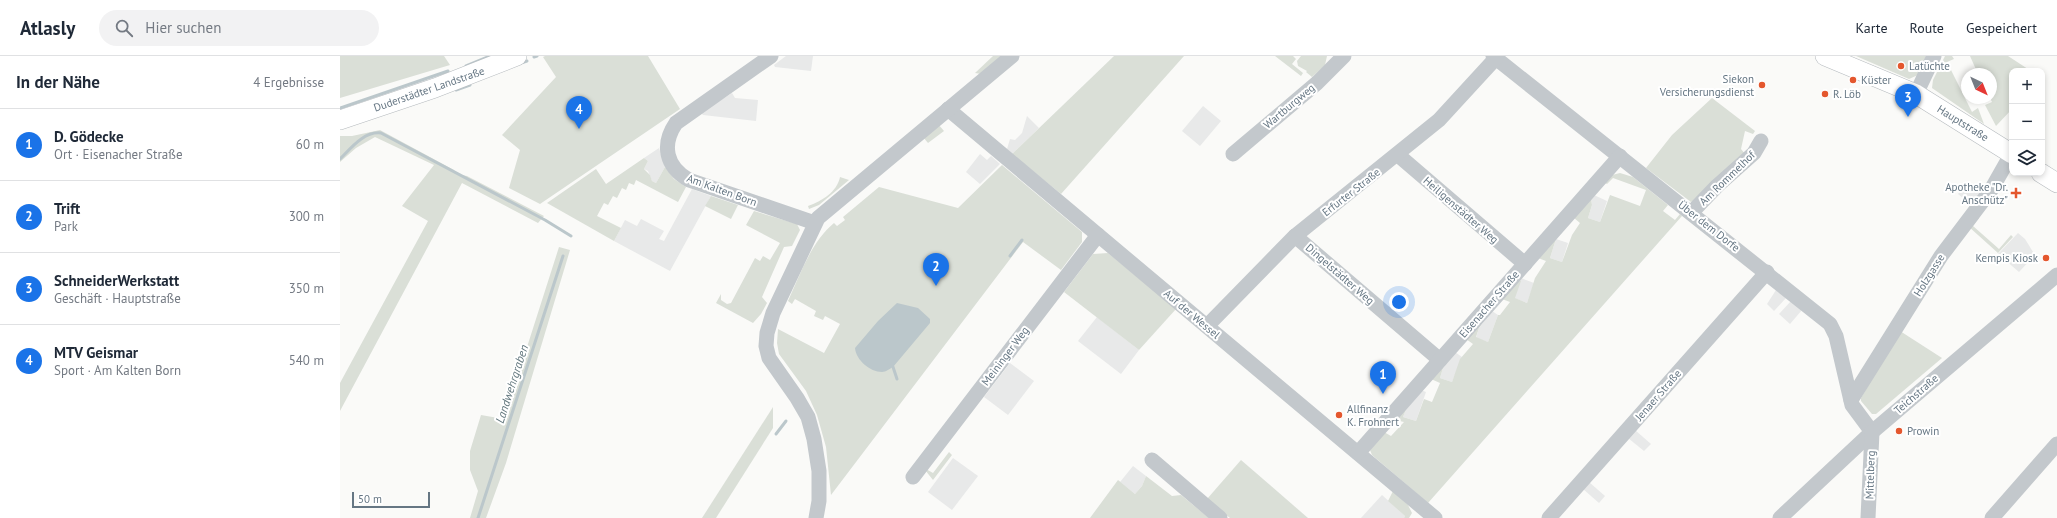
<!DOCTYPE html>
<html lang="de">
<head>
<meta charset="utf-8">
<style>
	:root { --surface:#fff; --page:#f2f2f3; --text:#1f2937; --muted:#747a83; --line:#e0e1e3; --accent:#1a73e8 }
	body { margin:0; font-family:"PT Sans",sans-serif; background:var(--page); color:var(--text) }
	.controls { position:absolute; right:12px; top:12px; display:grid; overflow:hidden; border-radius:8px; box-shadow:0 2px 6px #0003 }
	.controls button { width:36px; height:36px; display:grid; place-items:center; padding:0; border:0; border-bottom:1px solid var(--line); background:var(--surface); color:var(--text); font:20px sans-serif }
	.compass { position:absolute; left:1621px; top:12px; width:36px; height:36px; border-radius:50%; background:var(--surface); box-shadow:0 2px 6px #0003; rotate:137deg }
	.scale { position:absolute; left:12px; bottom:10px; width:78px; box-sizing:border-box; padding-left:4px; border:2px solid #657683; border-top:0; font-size:11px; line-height:14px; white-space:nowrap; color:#657683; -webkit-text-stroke:3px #fff; paint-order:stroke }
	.you { position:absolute; left:1059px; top:246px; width:14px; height:14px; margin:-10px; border:3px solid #fff; border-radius:50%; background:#1a73e8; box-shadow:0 0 0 6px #1a73e833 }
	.badge { display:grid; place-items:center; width:26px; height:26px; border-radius:50%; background:var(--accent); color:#fff; font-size:13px; font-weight:700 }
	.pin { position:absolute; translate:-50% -33px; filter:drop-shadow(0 1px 2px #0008) }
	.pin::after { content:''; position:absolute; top:21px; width:14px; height:12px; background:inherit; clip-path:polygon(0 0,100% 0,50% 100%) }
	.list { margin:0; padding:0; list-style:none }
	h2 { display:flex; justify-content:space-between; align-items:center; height:52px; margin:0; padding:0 16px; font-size:17px }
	h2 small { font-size:13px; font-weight:400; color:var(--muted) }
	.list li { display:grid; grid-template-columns:26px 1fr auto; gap:12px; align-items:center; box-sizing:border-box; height:72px; padding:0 16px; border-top:1px solid var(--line) }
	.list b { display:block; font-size:15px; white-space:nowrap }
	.list p { margin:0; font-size:13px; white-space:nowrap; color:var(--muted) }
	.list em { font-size:13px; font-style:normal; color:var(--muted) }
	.icon { flex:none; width:22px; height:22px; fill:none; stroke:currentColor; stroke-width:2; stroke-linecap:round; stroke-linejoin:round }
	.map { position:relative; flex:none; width:1717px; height:462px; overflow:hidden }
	header { display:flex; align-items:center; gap:24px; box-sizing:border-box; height:56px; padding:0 20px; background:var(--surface); border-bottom:1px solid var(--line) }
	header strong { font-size:19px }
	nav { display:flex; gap:22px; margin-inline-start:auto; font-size:14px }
	.search { width:280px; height:36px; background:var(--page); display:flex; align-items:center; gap:10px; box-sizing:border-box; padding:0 14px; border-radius:22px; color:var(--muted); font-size:15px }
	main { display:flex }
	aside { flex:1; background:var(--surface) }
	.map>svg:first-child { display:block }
	.built { fill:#e8e9e9 }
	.green { fill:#dadfd7 }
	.water { fill:#bbc7cb }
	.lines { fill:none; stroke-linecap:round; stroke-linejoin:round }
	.stream { stroke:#bbc7cb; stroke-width:3 }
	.major-casing { stroke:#b5babe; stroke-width:20 }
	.minor { stroke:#c3c8cc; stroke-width:15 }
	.major { stroke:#fff; stroke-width:19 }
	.poi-dot { fill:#e4572e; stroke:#fff; stroke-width:1.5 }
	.labels { text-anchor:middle; stroke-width:4; stroke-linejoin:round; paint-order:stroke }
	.poi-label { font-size:11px; fill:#657683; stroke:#fff; text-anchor:start }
	.street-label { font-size:11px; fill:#657683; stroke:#fff }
	.water-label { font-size:12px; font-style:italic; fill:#60757c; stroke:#fff }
</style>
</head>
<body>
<header>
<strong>Atlasly</strong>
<div class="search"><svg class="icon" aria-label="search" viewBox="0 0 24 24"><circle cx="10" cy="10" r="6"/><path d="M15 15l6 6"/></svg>Hier suchen</div>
<nav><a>Karte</a><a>Route</a><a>Gespeichert</a></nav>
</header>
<main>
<aside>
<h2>In der Nähe<small>4 Ergebnisse</small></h2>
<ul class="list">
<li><span class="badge">1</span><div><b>D. Gödecke</b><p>Ort · Eisenacher Straße</p></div><em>60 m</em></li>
<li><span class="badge">2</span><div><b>Trift</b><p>Park</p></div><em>300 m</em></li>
<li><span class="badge">3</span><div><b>SchneiderWerkstatt</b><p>Geschäft · Hauptstraße</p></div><em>350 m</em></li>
<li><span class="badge">4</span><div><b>MTV Geismar</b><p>Sport · Am Kalten Born</p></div><em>540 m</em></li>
</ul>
</aside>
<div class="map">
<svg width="1717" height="462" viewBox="0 0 1717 462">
	<rect width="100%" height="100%" fill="#fafaf8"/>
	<g class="built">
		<polygon points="446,0 473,0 471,15 435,11 434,9"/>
		<polygon points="392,37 395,42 418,44 416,65 363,59 361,57"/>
		<polygon points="863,50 881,65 860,90 842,75"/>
		<polygon points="687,60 699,72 672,98 667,93 670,83 675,84 682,77"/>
		<polygon points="319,92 325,111 316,127 312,125 308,115 304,113 308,105 304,102"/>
		<polygon points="640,98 647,104 651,100 660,108 640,128 626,116"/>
		<polygon points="1623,131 1634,137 1638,131 1645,136 1634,151 1618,138"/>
		<polygon points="352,133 371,140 330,215 274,185 285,164 297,170 301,163 324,175 319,183 324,185"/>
		<polygon points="1254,139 1267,145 1260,166 1248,162 1252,149 1251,143"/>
		<polygon points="1678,177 1685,183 1695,199 1679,216 1658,198"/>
		<polygon points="1216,183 1228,187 1222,206 1210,202"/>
		<polygon points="1181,222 1194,227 1187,247 1174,242"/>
		<polygon points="1436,234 1446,242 1434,255 1427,248"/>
		<polygon points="1451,245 1462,254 1450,268 1439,258"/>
		<polygon points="1152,255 1158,259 1148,286 1136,282 1139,272"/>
		<polygon points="757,261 799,294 781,318 738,285"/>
		<polygon points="1115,296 1122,301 1112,326 1100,322 1103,312"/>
		<polygon points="670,307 694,325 668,359 644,341"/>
		<polygon points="1081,334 1086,336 1076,365 1063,361 1067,351"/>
		<polygon points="1295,374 1311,388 1304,395 1288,382"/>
		<polygon points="613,402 638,420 612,454 588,436"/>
		<polygon points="793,410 806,420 802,430 795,438 780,426"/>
		<polygon points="1249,426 1265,440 1259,447 1243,433"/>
		<polygon points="1042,439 1065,460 1064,462 1021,462"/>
	</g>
	<g class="green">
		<polygon points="0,0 104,0 110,9 0,42"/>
		<polygon points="205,0 308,0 340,53 200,148 169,132 180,94 162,79 216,21 203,1"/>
		<polygon points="653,0 661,0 641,18 635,17"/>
		<polygon points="774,0 844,0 721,138 672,98"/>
		<polygon points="935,0 953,0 956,3 952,8 963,17 961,20"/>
		<polygon points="961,0 987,0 985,9 972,21 966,16 967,15 958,10 957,5"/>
		<polygon points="1516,0 1586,0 1578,19 1569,23"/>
		<polygon points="1605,0 1612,0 1614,3 1607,6 1632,56 1638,52 1644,68 1592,32 1593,24"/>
		<polygon points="1630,0 1668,0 1691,15 1672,15 1672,53 1656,70 1645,49 1652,46 1650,42 1651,18 1638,18"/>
		<polygon points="1372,42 1415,75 1413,78 1405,75 1401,93 1405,98 1357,143 1351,146 1306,112 1332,79"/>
		<polygon points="598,68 604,75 588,87 583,81"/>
		<polygon points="40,74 114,114 116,118 127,120 204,160 198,167 122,127 0,355 0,327 88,165 62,150 94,109 35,81 16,92 0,106 0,80 12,80"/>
		<polygon points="304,102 308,105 304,113 310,119 312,125 316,127 325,111 334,123 346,131 338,146 296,124 294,129 289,127 286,134 282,132 277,142 273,140 268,149 264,147 257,160 281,172 274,185 207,147 256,113 266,128"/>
		<path d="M662,109L742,176V186L721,214L683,186L491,439L486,391L477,359L466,335L439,298L437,287L438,273L484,297L500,268L485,260L483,264L474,260L476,255L455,243L452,248L448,245C460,219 471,186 494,167L497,170L505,164L503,161L539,131L618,152Z"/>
		<polygon points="1280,117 1293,121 1328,149 1323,155 1335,164 1340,158 1342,160 1088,447 1032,399 1030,394 1044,376 1051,380 1064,366 1055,364 1067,351 1063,361 1076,365 1084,343 1092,346 1100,327 1091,323 1111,301 1103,312 1100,322 1112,326 1120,303 1133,288 1126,283 1149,257 1139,272 1136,281 1148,286 1158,259 1160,259 1170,246 1162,243 1179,224 1181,225 1175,242 1187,247 1195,222 1206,205 1198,202 1216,183 1210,202 1222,206 1232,179 1240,167 1234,162 1251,143 1252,149 1248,162 1260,166 1270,139 1300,150 1306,134 1273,122 1267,128 1265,127 1272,119"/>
		<path d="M500,121L509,124L479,149L469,153L468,150C482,145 497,136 500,121Z"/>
		<polygon points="371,140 398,149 391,163 365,150"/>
		<polygon points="414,155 457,168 460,174 452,190 444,191 422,241 427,247 421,258 413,267 376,247 381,238 381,244 387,248 391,247 415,202 420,205 423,200 430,204 440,187 406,169"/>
		<polygon points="1637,160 1639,162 1633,170 1659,193 1671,179 1673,181 1658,197 1628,170"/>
		<polygon points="219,191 230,194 166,407 146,462 130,462 138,435 130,414 130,395 141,359 164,363"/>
		<polygon points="768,197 836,253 799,294 724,236 753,198"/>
		<polygon points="1560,275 1602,302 1536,358 1532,358 1521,345 1521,342"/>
		<polygon points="433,351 433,372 376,462 362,462"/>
		<polygon points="609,396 612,399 593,424 585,414 586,413 593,417"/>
		<polygon points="901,404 968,462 890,462 867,443"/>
		<polygon points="806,420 832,440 841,439 869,462 750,462 778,424 795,438 802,430"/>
		<polygon points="1053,435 1068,449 1072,457 1069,462 1064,462 1065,460 1048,445"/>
	</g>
	<path class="water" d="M557,247L578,252L590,263V267L553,311C549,313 546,316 542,316C530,316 516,304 515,292L538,265Z"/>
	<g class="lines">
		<g class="stream">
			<polyline points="194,1 197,0"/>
			<polyline points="181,7 187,5"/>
			<polyline points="126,10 150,0"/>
			<polyline points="116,34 130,29"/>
			<polyline points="0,52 108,15"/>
			<path d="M0,103C11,92 24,75 41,77L205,164L231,180"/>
			<polyline points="670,200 682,184"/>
			<polyline points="552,308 557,323"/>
			<polyline points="436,378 446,365"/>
			<polyline points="138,462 223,200"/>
		</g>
		<g class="major-casing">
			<g id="major">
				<polyline points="1485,0 1576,38 1672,98"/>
				<polyline points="0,64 95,32 177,0"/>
				<polyline points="1701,117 1717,127"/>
			</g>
		</g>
		<g class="minor">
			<path d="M431,0L336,67C321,89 326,111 349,124L475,167"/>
			<polyline points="1153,0 1490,268 1496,280 1512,349 1532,376"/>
			<polyline points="1576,38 1594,0"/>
			<polyline points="608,53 1095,462"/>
			<polyline points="893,98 977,27 1004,0"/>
			<polyline points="1058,99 1185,208"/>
			<polyline points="1352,156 1377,130 1414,97 1421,85"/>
			<polyline points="955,180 1100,304"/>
			<polyline points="867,270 955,180 1099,64 1156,2"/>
			<polyline points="1511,344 1601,200 1651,134 1672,97"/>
			<polyline points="1018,397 1280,100"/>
			<polyline points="812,404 880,462"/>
			<polyline points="573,421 758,179"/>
			<polyline points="476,462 479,445 479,415 474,383 468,361 457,342 429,302 426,290 427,277 433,257 478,162 672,0"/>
			<polyline points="1209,462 1427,216"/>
			<polyline points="1440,462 1532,376 1717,219"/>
			<polyline points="1528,462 1532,376"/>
			<polyline points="1652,462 1717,388"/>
		</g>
		<use href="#major" class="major"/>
	</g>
	<g class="poi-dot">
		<circle cx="1561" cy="10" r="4"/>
		<circle cx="1513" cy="24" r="4"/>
		<circle cx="1422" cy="29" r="4"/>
		<circle cx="1485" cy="38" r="4"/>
		<path d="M1674 131h4v4h4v4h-4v4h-4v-4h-4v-4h4z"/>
		<circle cx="1706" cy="202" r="4"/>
		<circle cx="999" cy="359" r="4"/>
		<circle cx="1559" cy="375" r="4"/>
	</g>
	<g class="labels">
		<g class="poi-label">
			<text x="1569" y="14">Latüchte</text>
			<text x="1414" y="27" text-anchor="end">Siekon<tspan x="1414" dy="13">Versicherungsdienst</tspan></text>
			<text x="1521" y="28">Küster</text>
			<text x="1493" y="42">R. Löb</text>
			<text x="1668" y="135" text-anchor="end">Apotheke "Dr.<tspan x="1668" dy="13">Anschütz"</tspan></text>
			<text x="1698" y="206" text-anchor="end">Kempis Kiosk</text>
			<text x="1007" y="357">Allfinanz<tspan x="1007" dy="13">K. Frohnert</tspan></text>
			<text x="1567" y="379">Prowin</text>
		</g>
		<g class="street-label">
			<text transform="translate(89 33) rotate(-19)" y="4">Duderstädter Landstraße</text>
			<text transform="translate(949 50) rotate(-40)" y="4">Wartburgweg</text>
			<text transform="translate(1623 67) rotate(32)" y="4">Hauptstraße</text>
			<text transform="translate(1387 122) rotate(-44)" y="4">Am Rommelhof</text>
			<text transform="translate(382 134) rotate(20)" y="4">Am Kalten Born</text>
			<text transform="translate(1011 136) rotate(-38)" y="4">Erfurter Straße</text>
			<text transform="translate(1121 154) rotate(41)" y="4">Heiligenstädter Weg</text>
			<text transform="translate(1369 170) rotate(38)" y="4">Über dem Dorfe</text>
			<text transform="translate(1000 218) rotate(41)" y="4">Dingelstädter Weg</text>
			<text transform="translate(1589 219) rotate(-58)" y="4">Holzgasse</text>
			<text transform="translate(1149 248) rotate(-49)" y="4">Eisenacher Straße</text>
			<text transform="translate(852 258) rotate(40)" y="4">Auf der Wessel</text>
			<text transform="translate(665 300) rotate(-53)" y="4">Meininger Weg</text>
			<text transform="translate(1576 338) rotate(-41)" y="4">Teichstraße</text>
			<text transform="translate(1318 339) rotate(-49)" y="4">Jenaer Straße</text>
			<text transform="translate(1530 419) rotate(-88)" y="4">Mittelberg</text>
		</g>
		<g class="water-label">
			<text transform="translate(172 328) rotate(-72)" y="4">Landwehrgraben</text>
		</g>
	</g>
</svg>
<div class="controls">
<button>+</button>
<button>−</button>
<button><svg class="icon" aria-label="layers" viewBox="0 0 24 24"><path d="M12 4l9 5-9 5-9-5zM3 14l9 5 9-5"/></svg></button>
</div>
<svg class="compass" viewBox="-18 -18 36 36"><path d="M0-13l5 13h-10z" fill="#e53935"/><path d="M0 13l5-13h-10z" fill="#747a83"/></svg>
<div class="scale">50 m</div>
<div class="you"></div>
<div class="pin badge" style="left:1043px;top:338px">1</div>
<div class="pin badge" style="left:596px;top:230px">2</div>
<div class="pin badge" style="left:1568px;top:61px">3</div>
<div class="pin badge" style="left:239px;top:73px">4</div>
</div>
</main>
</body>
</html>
